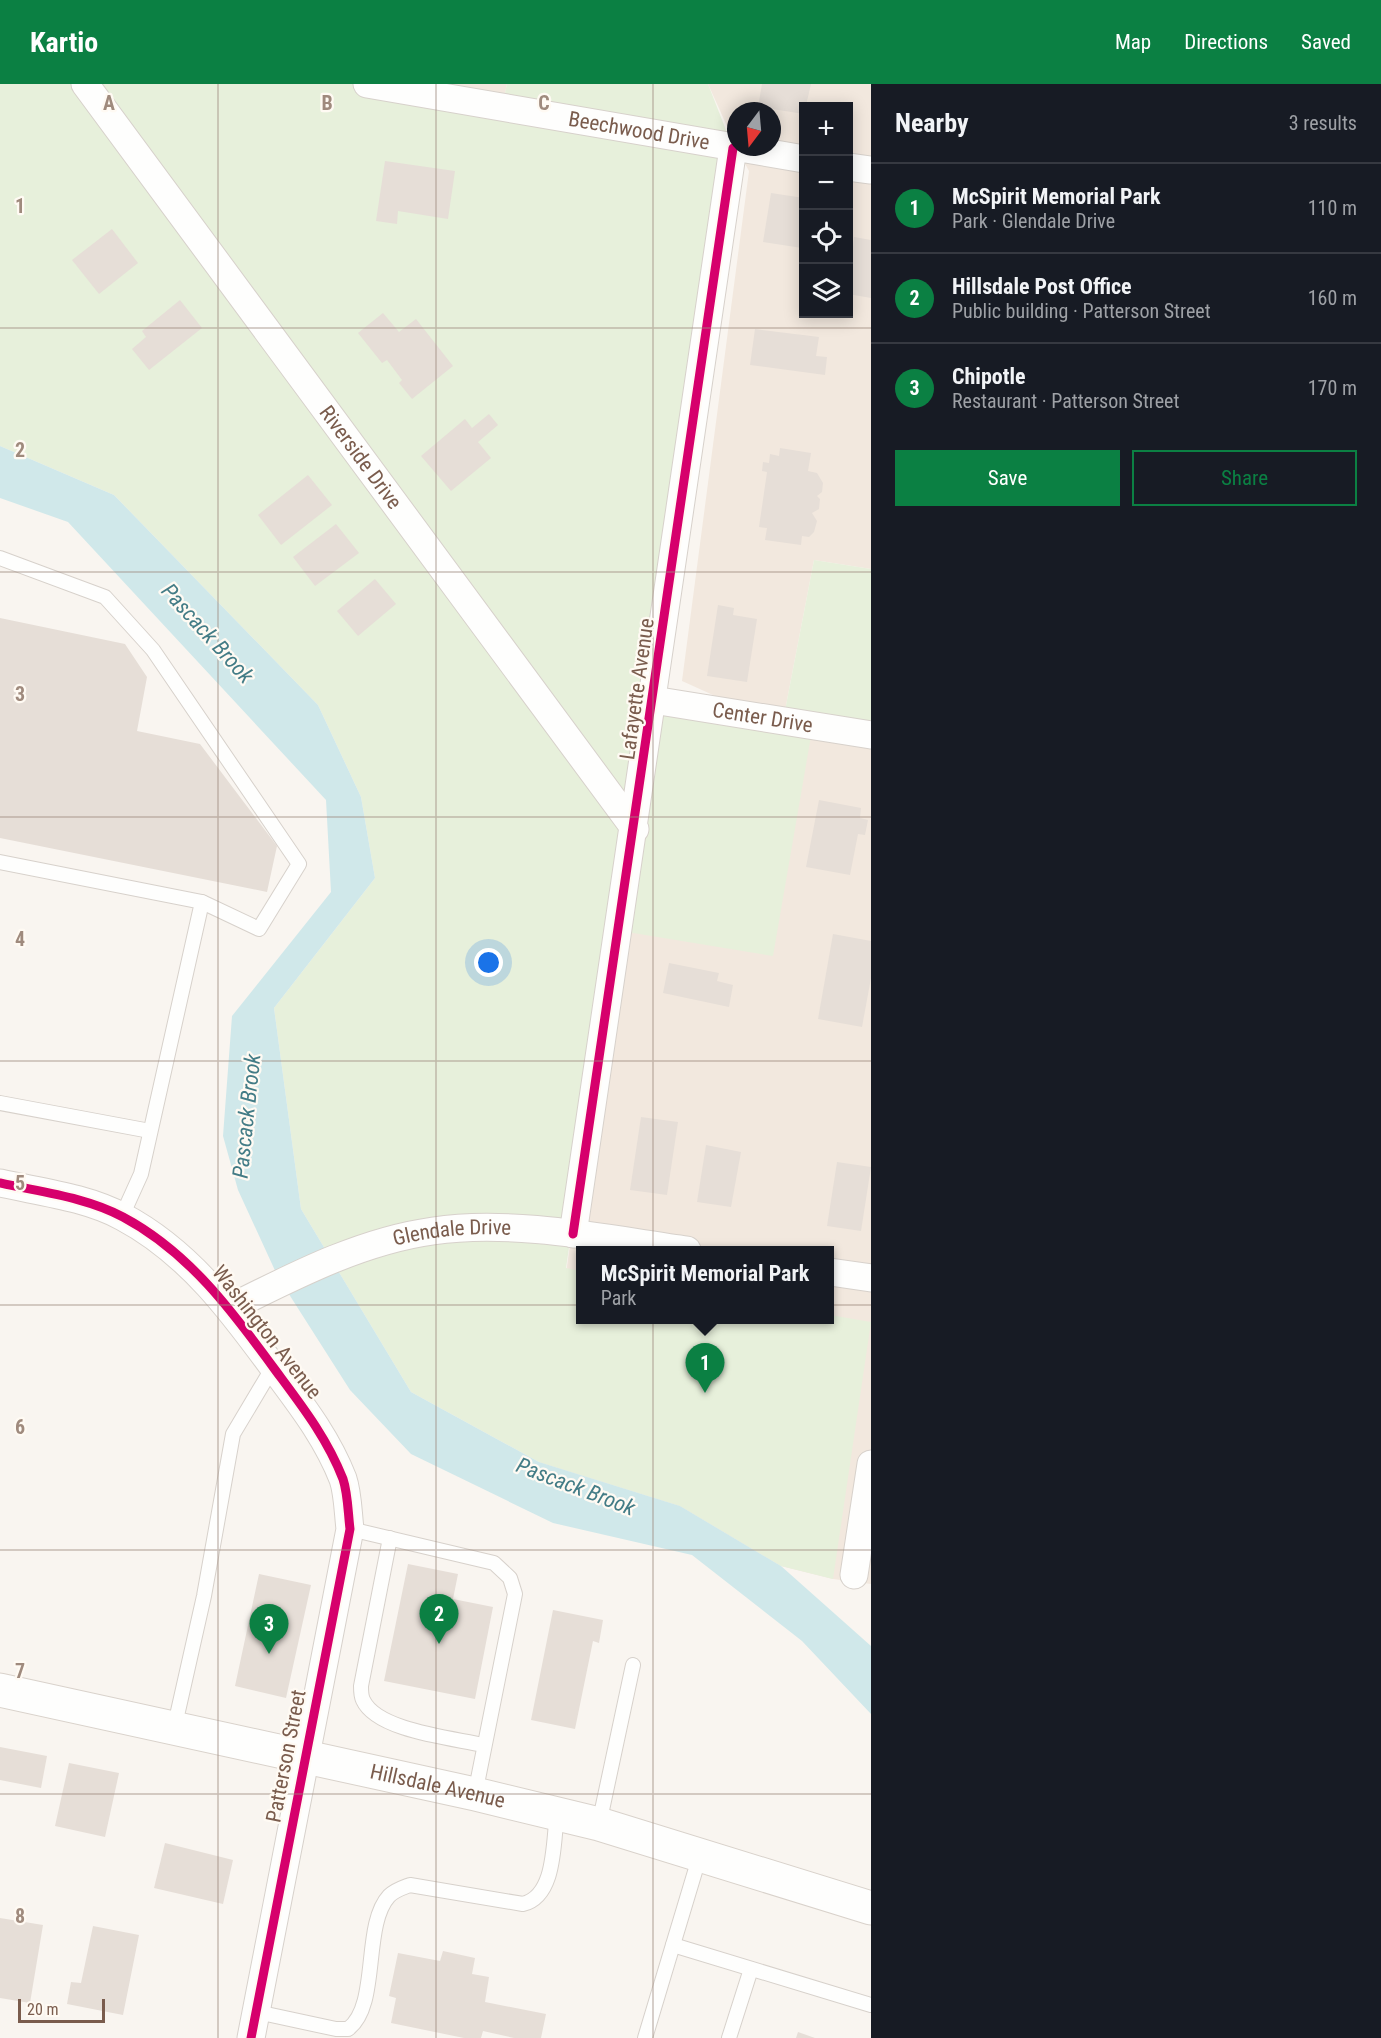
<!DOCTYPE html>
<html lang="en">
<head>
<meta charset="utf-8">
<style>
	:root { --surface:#171b24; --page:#242831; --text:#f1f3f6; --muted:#9ea1a6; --line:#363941; --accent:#0b8043 }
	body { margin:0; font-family:"Roboto Condensed",sans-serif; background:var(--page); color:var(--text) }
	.controls { position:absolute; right:18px; top:18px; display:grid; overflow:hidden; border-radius:0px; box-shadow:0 3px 15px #0003 }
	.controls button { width:54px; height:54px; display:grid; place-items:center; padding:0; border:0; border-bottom:2px solid var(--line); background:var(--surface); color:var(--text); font:30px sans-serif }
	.compass { position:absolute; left:727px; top:18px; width:54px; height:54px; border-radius:50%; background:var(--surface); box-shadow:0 3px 15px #0003; rotate:196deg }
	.scale { position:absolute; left:18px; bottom:15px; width:87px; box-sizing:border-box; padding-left:6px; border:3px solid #7a5c4d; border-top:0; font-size:16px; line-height:21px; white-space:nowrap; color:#7a5c4d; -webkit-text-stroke:4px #fffaf3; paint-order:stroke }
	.you { position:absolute; left:489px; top:879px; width:21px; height:21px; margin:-15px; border:4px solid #fff; border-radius:50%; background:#1a73e8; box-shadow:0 0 0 9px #1a73e833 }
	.badge { display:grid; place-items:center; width:39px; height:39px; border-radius:50%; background:var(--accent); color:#fff; font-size:20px; font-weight:700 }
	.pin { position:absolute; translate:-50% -50px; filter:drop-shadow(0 2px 3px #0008) }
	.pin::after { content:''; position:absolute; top:32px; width:21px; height:18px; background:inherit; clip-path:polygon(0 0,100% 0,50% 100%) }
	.popup { position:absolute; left:576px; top:1162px; width:258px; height:78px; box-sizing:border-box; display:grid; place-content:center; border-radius:0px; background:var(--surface); filter:drop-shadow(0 2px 4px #0005); font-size:20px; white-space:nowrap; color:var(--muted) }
	.popup b { font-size:22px; color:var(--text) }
	.popup::after { content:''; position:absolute; left:50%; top:100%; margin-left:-12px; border:12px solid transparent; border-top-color:var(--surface) }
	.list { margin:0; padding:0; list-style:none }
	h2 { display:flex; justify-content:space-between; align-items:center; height:78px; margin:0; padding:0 24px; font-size:26px }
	h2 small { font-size:20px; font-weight:400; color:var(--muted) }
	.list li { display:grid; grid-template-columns:39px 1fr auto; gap:18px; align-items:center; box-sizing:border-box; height:90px; padding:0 24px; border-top:2px solid var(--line) }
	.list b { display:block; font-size:22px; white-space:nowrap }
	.list p { margin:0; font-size:20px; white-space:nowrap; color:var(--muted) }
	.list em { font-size:20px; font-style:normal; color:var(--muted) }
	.actions { display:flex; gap:12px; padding:18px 24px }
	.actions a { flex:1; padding:14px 0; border:2px solid var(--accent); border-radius:0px; text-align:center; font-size:21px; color:var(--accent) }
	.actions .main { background:var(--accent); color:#fff }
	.icon { flex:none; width:33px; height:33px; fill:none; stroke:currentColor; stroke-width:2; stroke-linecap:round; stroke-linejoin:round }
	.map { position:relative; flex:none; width:871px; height:1954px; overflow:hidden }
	header { display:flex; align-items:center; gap:36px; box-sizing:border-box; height:84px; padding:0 30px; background:var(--accent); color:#fff }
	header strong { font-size:28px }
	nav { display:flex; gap:33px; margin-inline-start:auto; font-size:21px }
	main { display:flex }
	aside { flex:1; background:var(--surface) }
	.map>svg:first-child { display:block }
	.residential { fill:#f2e8de; fill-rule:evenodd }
	.green { fill:#e7f0db }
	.water { fill:#d0e8ea }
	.building { fill:#e6ded7 }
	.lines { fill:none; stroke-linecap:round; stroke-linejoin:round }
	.lane-casing { stroke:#d7d1cb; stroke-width:16 }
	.street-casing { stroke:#d7d1cb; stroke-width:29 }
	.secondary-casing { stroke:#d9d2cb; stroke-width:35 }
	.lane { stroke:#fefefd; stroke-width:14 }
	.street { stroke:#fefefd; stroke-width:27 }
	.secondary { stroke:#fefefd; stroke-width:33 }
	.cycleway-casing { stroke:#fffaf3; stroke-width:13 }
	.cycleway { stroke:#d6006c; stroke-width:9 }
	.grid { fill:none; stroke:#9f8a7d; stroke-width:1.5; stroke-opacity:0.55 }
	.labels { text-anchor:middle; stroke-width:4.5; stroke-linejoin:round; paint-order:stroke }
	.street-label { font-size:21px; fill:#7a5c4d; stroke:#fffaf3 }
	.water-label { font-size:22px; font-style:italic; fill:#437c86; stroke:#fffaf3 }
	.grid-label { font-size:20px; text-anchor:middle; font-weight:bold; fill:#9f8a7d; stroke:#fffaf3; stroke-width:4.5; stroke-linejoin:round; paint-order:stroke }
</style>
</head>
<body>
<header>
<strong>Kartio</strong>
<nav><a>Map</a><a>Directions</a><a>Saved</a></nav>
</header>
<main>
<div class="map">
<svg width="871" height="1954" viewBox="0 0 871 1954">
	<rect width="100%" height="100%" fill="#f9f5f0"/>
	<g class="residential">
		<polygon points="394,0 507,0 505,9"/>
		<path d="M708,0H871V485L814,476L782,642L682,597L749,87L736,63H772V27H736V62ZM804,22H848V230H804Z"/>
		<path d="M811,652L871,662V1500L833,1495L781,1482L680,1422L539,1378L615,846ZM580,1166H830V1236H580Z"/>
	</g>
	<polygon class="green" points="0,0 394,0 505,9 507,0 708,0 733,64 647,620 782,642 814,476 871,485 871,662 811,652 773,872 615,846 566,1184 580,1187 580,1236 830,1236 830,1231 871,1238 833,1495 781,1482 680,1422 539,1378 411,1308 301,1125 274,924 375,794 361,713 318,621 114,411 0,362"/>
	<polygon class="water" points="0,362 114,411 318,621 361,713 375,794 274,924 301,1125 411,1308 539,1378 680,1422 781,1482 871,1562 871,1630 802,1557 692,1471 553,1439 411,1370 350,1306 278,1193 238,1106 223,1052 232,932 331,808 326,716 68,438 0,414"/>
	<g class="building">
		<polygon points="762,0 811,0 804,30 758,23"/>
		<polygon points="385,77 455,87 448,135 398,127 397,140 376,137"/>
		<polygon points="771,109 804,114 802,164 763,158"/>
		<polygon points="112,145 138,179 99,210 72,176"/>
		<polygon points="854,153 871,156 871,214 848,210"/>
		<polygon points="180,216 202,244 149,286 132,265 146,253 142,247"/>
		<polygon points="383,229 399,248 416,235 453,282 412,315 399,299 402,296 387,276 382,279 358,249"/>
		<polygon points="755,245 819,253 816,272 827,273 825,291 750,281"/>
		<polygon points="489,330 498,341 478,358 491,374 451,407 421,372 465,335 472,344"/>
		<polygon points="780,364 811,369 808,387 817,389 823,399 822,408 817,412 820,415 819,425 812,429 817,437 814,448 809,453 802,452 801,461 765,456 767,444 759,443 767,388 762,387 763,378 769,379 770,370 779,372"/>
		<polygon points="308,391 332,421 281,461 258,431"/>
		<polygon points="336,440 359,469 315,502 293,473"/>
		<polygon points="375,495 396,520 358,552 337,527"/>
		<polygon points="718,521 734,524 733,531 757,535 747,598 707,592"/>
		<polygon points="0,534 125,560 147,593 137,647 200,660 277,762 267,808 0,754"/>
		<polygon points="819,716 861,724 860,734 868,736 865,751 858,750 850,791 806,783"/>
		<polygon points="833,850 871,857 871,894 862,943 818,935"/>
		<polygon points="669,879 719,889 717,897 733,901 729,923 663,909"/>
		<polygon points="641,1033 678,1038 667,1111 630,1106"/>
		<polygon points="706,1061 741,1068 731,1123 697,1118"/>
		<polygon points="837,1078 871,1083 861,1147 827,1142"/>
		<polygon points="408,1480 458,1490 453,1515 493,1523 475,1615 384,1597"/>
		<polygon points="259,1490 311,1501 286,1614 235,1602"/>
		<polygon points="553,1526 603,1536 599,1559 593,1557 575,1645 531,1636"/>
		<polygon points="0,1663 47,1672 41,1704 0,1696"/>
		<polygon points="69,1679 119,1689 105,1753 55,1742"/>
		<polygon points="165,1759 233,1776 223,1820 154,1804"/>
		<polygon points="0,1834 43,1841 30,1919 0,1914"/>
		<polygon points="93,1842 139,1851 123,1931 67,1920 71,1898 81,1899"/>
		<polygon points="443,1867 475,1874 472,1890 489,1893 485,1918 546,1930 541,1954 514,1954 483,1947 481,1954 464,1954 391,1939 396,1914 389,1912 398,1869 440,1877"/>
		<polygon points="798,1948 815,1954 796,1954"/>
	</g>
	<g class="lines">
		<g class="lane-casing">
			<g id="lane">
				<polyline points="0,474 105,513 153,566 299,780 259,845 202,818"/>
				<polyline points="0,778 202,818 141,1090 122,1132"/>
				<polyline points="0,1019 150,1047"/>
				<polyline points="350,1445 494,1479 510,1494 515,1510 475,1710"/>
				<path d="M390,1454L361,1602C361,1606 361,1612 363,1616C377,1647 453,1654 483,1661"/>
				<polyline points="174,1645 204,1512 233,1350 273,1283"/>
				<polyline points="599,1740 633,1581"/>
				<polyline points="673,1861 871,1921"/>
				<path d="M257,1928L336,1945H348C380,1922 362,1841 389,1812C395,1806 402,1804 410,1801L523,1820C556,1812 553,1758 557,1730"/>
				<polyline points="645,1954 700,1771"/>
				<polyline points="729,1954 751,1885"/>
			</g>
		</g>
		<g class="street-casing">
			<g id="street">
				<path id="s1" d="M85,0L635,745"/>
				<path id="s2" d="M367,0L804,75"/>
				<polyline points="848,83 871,86"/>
				<path id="s3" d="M653,616L871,651"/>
				<path d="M0,1099C40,1108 86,1113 123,1133C189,1168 233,1228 276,1287C302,1322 327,1354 343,1395C348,1410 348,1429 350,1445L251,1954"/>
				<polyline points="573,1150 733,64"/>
				<polyline points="830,1188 871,1194"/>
				<path id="s4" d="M230,1224C294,1192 361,1157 433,1147C512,1135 608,1155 687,1166"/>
				<polyline points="854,1491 871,1380"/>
			</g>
		</g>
		<g class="secondary-casing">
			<g id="secondary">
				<path id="s5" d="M0,1606L475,1710L599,1740L871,1824"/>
			</g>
		</g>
		<use href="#lane" class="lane"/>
		<use href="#street" class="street"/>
		<use href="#secondary" class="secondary"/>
		<g class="cycleway-casing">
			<g id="cycleway">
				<path d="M0,1099C40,1108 86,1113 123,1133C189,1168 233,1228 276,1287C302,1322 327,1354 343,1395C348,1410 348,1429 350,1445L251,1954"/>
				<polyline points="573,1150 733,64"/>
			</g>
		</g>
		<use href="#cycleway" class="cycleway"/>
	</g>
	<path class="grid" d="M218,0V1954M436,0V1954M653,0V1954M0,244H871M0,488H871M0,733H871M0,977H871M0,1221H871M0,1466H871M0,1710H871"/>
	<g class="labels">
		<g class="street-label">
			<text dy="7" stroke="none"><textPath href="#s2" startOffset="276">Beechwood Drive</textPath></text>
			<text dy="7" stroke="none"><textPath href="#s1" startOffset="464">Riverside Drive</textPath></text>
			<text transform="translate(637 605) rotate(-82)" y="7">Lafayette Avenue</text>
			<text dy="7" stroke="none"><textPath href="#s3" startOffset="111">Center Drive</textPath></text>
			<text dy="7" stroke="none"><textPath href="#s4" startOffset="237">Glendale Drive</textPath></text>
			<text transform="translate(267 1248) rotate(52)" y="7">Washington Avenue</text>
			<text transform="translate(286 1672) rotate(-79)" y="7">Patterson Street</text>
			<text dy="7" stroke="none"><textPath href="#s5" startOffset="448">Hillsdale Avenue</textPath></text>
		</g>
		<g class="water-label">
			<text transform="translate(208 549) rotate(48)" y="8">Pascack Brook</text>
			<text transform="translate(246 1032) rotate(-84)" y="8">Pascack Brook</text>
			<text transform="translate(576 1402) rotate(21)" y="8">Pascack Brook</text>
		</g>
	</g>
	<g class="grid-label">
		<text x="109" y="26">A</text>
		<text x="327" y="26">B</text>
		<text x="544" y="26">C</text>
		<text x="20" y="129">1</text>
		<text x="20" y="373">2</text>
		<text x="20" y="617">3</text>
		<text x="20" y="862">4</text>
		<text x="20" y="1106">5</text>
		<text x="20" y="1350">6</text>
		<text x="20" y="1594">7</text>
		<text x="20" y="1839">8</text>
	</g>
</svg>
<div class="controls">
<button>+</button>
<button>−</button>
<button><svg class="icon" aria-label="locate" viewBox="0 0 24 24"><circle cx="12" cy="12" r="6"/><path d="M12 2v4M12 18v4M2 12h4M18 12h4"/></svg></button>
<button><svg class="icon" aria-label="layers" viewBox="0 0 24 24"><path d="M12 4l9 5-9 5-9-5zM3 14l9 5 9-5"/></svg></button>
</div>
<svg class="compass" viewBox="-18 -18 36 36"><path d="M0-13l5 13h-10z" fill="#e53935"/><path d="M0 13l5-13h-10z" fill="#9ea1a6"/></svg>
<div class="scale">20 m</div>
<div class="you"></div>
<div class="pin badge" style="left:705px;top:1309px">1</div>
<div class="popup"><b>McSpirit Memorial Park</b>Park</div>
<div class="pin badge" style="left:439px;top:1560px">2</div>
<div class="pin badge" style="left:269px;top:1570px">3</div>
</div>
<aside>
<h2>Nearby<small>3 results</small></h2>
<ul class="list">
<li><span class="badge">1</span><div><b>McSpirit Memorial Park</b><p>Park · Glendale Drive</p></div><em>110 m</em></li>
<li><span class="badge">2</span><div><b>Hillsdale Post Office</b><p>Public building · Patterson Street</p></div><em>160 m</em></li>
<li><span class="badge">3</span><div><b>Chipotle</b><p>Restaurant · Patterson Street</p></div><em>170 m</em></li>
</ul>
<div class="actions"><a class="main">Save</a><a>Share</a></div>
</aside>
</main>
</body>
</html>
